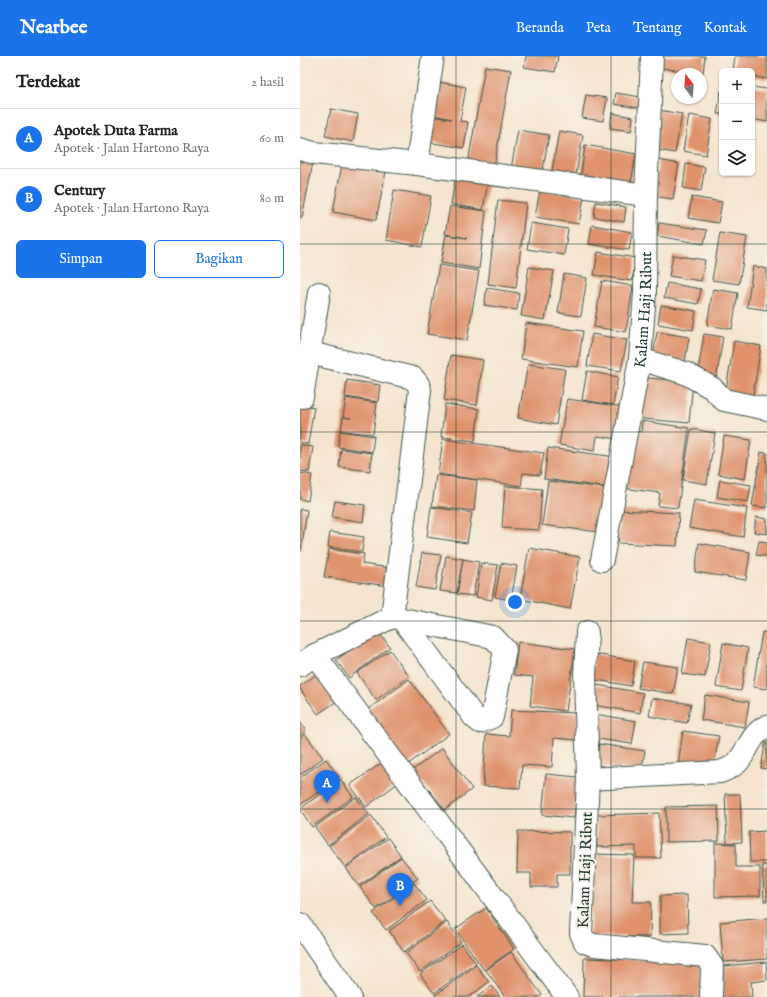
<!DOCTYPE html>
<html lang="id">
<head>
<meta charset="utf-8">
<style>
	:root { --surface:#fff; --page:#f2f2f2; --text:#222; --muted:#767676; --line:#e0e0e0; --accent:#1a73e8 }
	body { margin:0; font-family:"IM FELL English",serif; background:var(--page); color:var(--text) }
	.controls { position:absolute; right:12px; top:12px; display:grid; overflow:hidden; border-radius:6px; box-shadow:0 1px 3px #0004 }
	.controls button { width:36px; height:36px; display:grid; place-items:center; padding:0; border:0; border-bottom:1px solid var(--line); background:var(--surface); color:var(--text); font:20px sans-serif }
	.compass { position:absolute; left:371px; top:12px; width:36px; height:36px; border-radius:50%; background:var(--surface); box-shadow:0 1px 3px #0004; rotate:344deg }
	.you { position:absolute; left:215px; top:546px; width:14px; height:14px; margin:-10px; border:3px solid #fff; border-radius:50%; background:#1a73e8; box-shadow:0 0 0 6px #1a73e833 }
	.badge { display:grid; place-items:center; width:26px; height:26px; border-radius:50%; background:var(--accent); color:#fff; font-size:13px; font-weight:700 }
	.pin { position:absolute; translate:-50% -33px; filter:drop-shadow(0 1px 2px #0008) }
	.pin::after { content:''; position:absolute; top:21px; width:14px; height:12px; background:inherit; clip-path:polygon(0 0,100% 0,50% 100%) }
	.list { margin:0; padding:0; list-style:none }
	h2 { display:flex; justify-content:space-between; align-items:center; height:52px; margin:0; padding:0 16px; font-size:17px }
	h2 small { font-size:13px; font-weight:400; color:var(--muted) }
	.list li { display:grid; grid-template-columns:26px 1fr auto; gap:12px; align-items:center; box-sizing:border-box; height:60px; padding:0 16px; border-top:1px solid var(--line) }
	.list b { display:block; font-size:15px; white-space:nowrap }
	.list p { margin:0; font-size:13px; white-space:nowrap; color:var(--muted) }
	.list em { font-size:13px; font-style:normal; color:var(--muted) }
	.actions { display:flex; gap:8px; padding:12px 16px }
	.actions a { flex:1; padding:9px 0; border:1px solid var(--accent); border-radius:6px; text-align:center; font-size:14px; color:var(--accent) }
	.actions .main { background:var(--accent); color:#fff }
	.icon { flex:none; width:22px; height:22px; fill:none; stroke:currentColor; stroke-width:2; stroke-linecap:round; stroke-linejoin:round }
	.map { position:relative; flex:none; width:467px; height:941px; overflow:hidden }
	header { display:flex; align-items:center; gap:24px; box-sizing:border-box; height:56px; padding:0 20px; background:var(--accent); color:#fff }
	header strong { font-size:19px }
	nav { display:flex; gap:22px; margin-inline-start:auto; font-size:14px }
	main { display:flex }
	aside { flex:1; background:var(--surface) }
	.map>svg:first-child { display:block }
	.building { fill:#df926c }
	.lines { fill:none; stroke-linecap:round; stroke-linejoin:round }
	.street-casing { stroke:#3f564b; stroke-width:24 }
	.secondary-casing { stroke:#3f564b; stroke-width:24 }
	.street { stroke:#fff; stroke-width:22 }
	.secondary { stroke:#fff; stroke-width:22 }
	.grid { fill:none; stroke:#1f3d34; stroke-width:1; stroke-opacity:0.55 }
	.labels { text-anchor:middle; stroke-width:4; stroke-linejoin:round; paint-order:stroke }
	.street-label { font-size:16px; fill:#1f3d34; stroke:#f7f3e8 }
</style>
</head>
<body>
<header>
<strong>Nearbee</strong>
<nav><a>Beranda</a><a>Peta</a><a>Tentang</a><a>Kontak</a></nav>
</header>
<main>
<aside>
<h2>Terdekat<small>2 hasil</small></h2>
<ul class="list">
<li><span class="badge">A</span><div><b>Apotek Duta Farma</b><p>Apotek · Jalan Hartono Raya</p></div><em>60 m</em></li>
<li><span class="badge">B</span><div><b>Century</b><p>Apotek · Jalan Hartono Raya</p></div><em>80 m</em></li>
</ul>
<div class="actions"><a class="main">Simpan</a><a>Bagikan</a></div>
</aside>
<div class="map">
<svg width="467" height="941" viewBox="0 0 467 941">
	<rect width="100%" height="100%" fill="#f7f3e8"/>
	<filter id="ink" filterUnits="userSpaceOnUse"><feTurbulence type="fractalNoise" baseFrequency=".025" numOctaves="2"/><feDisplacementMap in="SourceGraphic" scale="8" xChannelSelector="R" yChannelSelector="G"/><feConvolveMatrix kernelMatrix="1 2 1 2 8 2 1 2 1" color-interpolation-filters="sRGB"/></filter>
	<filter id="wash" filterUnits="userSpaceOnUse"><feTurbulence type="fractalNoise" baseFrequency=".012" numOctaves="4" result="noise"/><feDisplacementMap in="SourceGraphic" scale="16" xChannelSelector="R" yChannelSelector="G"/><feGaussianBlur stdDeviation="0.9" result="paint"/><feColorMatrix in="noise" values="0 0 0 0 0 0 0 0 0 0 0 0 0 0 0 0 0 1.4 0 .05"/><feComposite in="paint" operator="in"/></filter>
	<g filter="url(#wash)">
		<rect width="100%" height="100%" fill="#f5e5cf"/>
		<g id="blocks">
			<g class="building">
				<polygon points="226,0 258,0 255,16 224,11"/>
				<polygon points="362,0 405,0 403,18 361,12"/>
				<polygon points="435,0 467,0 467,23 452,20 452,15 433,15"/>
				<polygon points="185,10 211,14 194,111 168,107"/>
				<polygon points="139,26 166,31 160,65 168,66 164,92 127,86 131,60 151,63 133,59"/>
				<polygon points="452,31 467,33 467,66 452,63"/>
				<polygon points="421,35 422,35 422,58 417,58"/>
				<polygon points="316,37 341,41 339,52 314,48"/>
				<polygon points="286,39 307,42 303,65 282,62"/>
				<polygon points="31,53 58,58 53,86 25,80"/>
				<polygon points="358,54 382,58 375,97 352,93"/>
				<polygon points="312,57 333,61 331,75 310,72"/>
				<polygon points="389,59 412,63 406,99 383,95"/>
				<polygon points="218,74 249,79 242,118 211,113"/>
				<polygon points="259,75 283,79 275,124 251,120"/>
				<polygon points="285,89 336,98 331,127 281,119"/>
				<polygon points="0,98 14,101 2,162 0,162"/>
				<polygon points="43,103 87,111 76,164 33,156"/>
				<polygon points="359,104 379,108 373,143 353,140"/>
				<polygon points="386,108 405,111 401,135 383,132"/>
				<polygon points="156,119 188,125 183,154 151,148"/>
				<polygon points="94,134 131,140 122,191 86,184"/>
				<polygon points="240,134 284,141 279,168 235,161"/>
				<polygon points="392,141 422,146 418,167 388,162"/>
				<polygon points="198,144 226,147 216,232 188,228"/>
				<polygon points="296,146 326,151 324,166 294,161"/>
				<polygon points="150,150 186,155 179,213 141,207 146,179 167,182 145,178"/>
				<polygon points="231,167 268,173 264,199 227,193"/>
				<polygon points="359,167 407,174 404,188 357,180"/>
				<polygon points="292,169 332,176 329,194 289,188"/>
				<polygon points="420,177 447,181 439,228 412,224"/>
				<polygon points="298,196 336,202 332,225 294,219"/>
				<polygon points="373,199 405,204 401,225 369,220"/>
				<polygon points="139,209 179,215 167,284 127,278"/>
				<polygon points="453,210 467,213 467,254 447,251"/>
				<polygon points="229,211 254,215 245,264 221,260"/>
				<polygon points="264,218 287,222 281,260 258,257"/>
				<polygon points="302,225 333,230 326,276 294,271"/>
				<polygon points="367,227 401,233 398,248 364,242"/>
				<polygon points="187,232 219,237 217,254 184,249"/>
				<polygon points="413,233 438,237 432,273 407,269"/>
				<polygon points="361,249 396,255 393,274 358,268"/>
				<polygon points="226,267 283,275 278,311 221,303"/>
				<polygon points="357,276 389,281 385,306 353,300"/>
				<polygon points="292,278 327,284 321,315 287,310"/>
				<polygon points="404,278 423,281 416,325 397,322"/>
				<polygon points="434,285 461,290 452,345 425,340"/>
				<polygon points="151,299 183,304 177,349 144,344"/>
				<polygon points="228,308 265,313 256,369 218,362"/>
				<polygon points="287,315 318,321 313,349 282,344"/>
				<polygon points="337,321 393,326 389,367 333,362"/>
				<polygon points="47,324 80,329 78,346 45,341"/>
				<polygon points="46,342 77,347 73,378 41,375 43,361 51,362 43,361"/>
				<polygon points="267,343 324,351 318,383 297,380 295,395 259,389"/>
				<polygon points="0,348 14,351 8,388 0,387"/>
				<polygon points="145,348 179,353 175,385 141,381"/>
				<polygon points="342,365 389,372 378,452 358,450 360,437 322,432 330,374 341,376"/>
				<polygon points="391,373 415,377 407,428 383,424"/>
				<polygon points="40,375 74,380 72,396 38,391"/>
				<polygon points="424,380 451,384 445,423 418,418"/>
				<polygon points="143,383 244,397 240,419 223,417 221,430 138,418"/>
				<polygon points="0,389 13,391 9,416 0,415"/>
				<polygon points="248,392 316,401 312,432 244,423"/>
				<polygon points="41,393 72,397 70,415 39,411"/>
				<polygon points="461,396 467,397 467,452 452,450"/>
				<polygon points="0,417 12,419 8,445 0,443"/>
				<polygon points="136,419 177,424 174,455 132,450"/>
				<polygon points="420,424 451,429 448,446 417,441"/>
				<polygon points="248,425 305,432 299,476 242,469"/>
				<polygon points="205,430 242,433 239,474 202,472"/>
				<polygon points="394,444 447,452 443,481 389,472"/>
				<polygon points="35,445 65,449 63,466 32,461"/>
				<polygon points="131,451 172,457 167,487 127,481"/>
				<polygon points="0,453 7,454 1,495 0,495"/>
				<polygon points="320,454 379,457 377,490 318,487"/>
				<polygon points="456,461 467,463 467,478 454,476"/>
				<polygon points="30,476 64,481 62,496 28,491"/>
				<polygon points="459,485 467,486 467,500 456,499"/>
				<polygon points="399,487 450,496 446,524 395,516"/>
				<polygon points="229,492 280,501 270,553 220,543"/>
				<polygon points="29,493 64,498 62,508 90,512 88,530 24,521"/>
				<polygon points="122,497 141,499 135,534 116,531"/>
				<polygon points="146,500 163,503 157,537 140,535"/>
				<polygon points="163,503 179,506 173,540 157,538"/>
				<polygon points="181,507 198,509 192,544 176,541"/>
				<polygon points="201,507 217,510 211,544 195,541"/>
				<polygon points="77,574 90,591 49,622 36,604"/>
				<polygon points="462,576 467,577 467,633 453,631"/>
				<polygon points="388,582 411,586 405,621 382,618"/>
				<polygon points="218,586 275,593 266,655 230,650 233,621 214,619"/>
				<polygon points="423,587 448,592 441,635 416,631"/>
				<polygon points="90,594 109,620 76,644 57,617"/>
				<polygon points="295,598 335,605 331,630 291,623"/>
				<polygon points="343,606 378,611 373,638 338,632"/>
				<polygon points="17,618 37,645 18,658 0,633 0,630"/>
				<polygon points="109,623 149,678 107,709 67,654"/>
				<polygon points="297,629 343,637 340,657 294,649"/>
				<polygon points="405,639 449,646 445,671 401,664"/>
				<polygon points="352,642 391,648 387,667 349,660"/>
				<polygon points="211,654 278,657 277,684 254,682 252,711 222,709 220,732 183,730 186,678 209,680"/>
				<polygon points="295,658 336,665 332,688 291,682"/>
				<polygon points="0,666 6,675 0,680"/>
				<polygon points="383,675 419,680 413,715 378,709"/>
				<polygon points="5,678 23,702 0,719 0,682"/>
				<polygon points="466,684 467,684 467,713 461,712"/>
				<polygon points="299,688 345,695 341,716 296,709"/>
				<polygon points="142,692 172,733 145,754 113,714"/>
				<polygon points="26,703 39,721 0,749 0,722"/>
				<polygon points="83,706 98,727 66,751 50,729"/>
				<polygon points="246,718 278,721 274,762 242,759"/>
				<polygon points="40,723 53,741 12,771 0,753"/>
				<polygon points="425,738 440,738 442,786 427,787"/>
				<polygon points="56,741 69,758 28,789 15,771"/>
				<polygon points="418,750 419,785 366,786 366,751"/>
				<polygon points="359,757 361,802 336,802 336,790 297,791 296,759"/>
				<polygon points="71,759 86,781 45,811 29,790"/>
				<polygon points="218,775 270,776 270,818 257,818 257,831 231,831 231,817 217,817"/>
				<polygon points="467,775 467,806 450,806 449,776"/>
				<polygon points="88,782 101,800 59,830 46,812"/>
				<polygon points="415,787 436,788 436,811 460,811 460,840 415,841"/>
				<polygon points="292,798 334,799 332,846 351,846 350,881 290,880"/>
				<polygon points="101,801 118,822 76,853 60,831"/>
				<polygon points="462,809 467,809 467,845 464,845"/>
				<polygon points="114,827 127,844 86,874 73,857"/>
				<polygon points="387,839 388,877 360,878 360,840"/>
				<polygon points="130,845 146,865 104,896 89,875"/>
				<polygon points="186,852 214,893 184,914 155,873"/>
				<polygon points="467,862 467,903 423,906 420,866"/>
				<polygon points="147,866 161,886 120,916 106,897"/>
				<polygon points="162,888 176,907 134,937 120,918"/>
				<polygon points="211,896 242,939 239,941 205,941 186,914"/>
				<polygon points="284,902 401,906 400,941 283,941"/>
				<polygon points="466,906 467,924 451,926 452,941 416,941 413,911"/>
				<polygon points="176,909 189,926 169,941 136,941 135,939"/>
				<polygon points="192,930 200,941 177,941"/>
			</g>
		</g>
	</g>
	<g filter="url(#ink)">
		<use href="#blocks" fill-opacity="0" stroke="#3f564b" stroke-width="1"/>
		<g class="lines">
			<g class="street-casing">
				<g id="street">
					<polyline points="0,93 14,97 117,108 346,139"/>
					<polyline points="117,108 133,0"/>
					<polyline points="340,303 385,317 412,332 424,344 467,353"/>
					<polyline points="2,341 19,237"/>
					<path id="s1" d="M302,504L340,303L345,237L346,139L352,0"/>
					<polyline points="92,561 193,581 205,594 192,661 180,666 174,661 102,563"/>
					<polyline points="287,576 285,619 288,723 281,877 285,886 294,889 405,900 412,910 411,941"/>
					<polyline points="15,599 267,941"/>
					<polyline points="0,609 15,599 92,561 120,334 118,328 113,322 10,297"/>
					<path d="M288,723L420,716C426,714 432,711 437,707C448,695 451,677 467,670"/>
				</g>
			</g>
			<g class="secondary-casing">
				<polyline id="secondary" points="0,868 50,941"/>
			</g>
			<use href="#street" class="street"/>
			<use href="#secondary" class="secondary"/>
		</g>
	</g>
	<path class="grid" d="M156,0V941M311,0V941M0,188H467M0,376H467M0,565H467M0,753H467"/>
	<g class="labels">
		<g class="street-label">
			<text dy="6" stroke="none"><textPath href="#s1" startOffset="254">Kalam Haji Ribut</textPath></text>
			<text transform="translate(284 814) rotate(-88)" y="6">Kalam Haji Ribut</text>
		</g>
	</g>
</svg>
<div class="controls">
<button>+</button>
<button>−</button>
<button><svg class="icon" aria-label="layers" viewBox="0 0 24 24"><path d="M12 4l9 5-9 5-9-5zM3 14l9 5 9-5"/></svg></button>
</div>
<svg class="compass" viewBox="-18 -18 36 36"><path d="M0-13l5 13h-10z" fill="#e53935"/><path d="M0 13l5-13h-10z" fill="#767676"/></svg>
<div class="you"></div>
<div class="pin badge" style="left:27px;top:747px">A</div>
<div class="pin badge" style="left:100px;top:850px">B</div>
</div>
</main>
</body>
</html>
